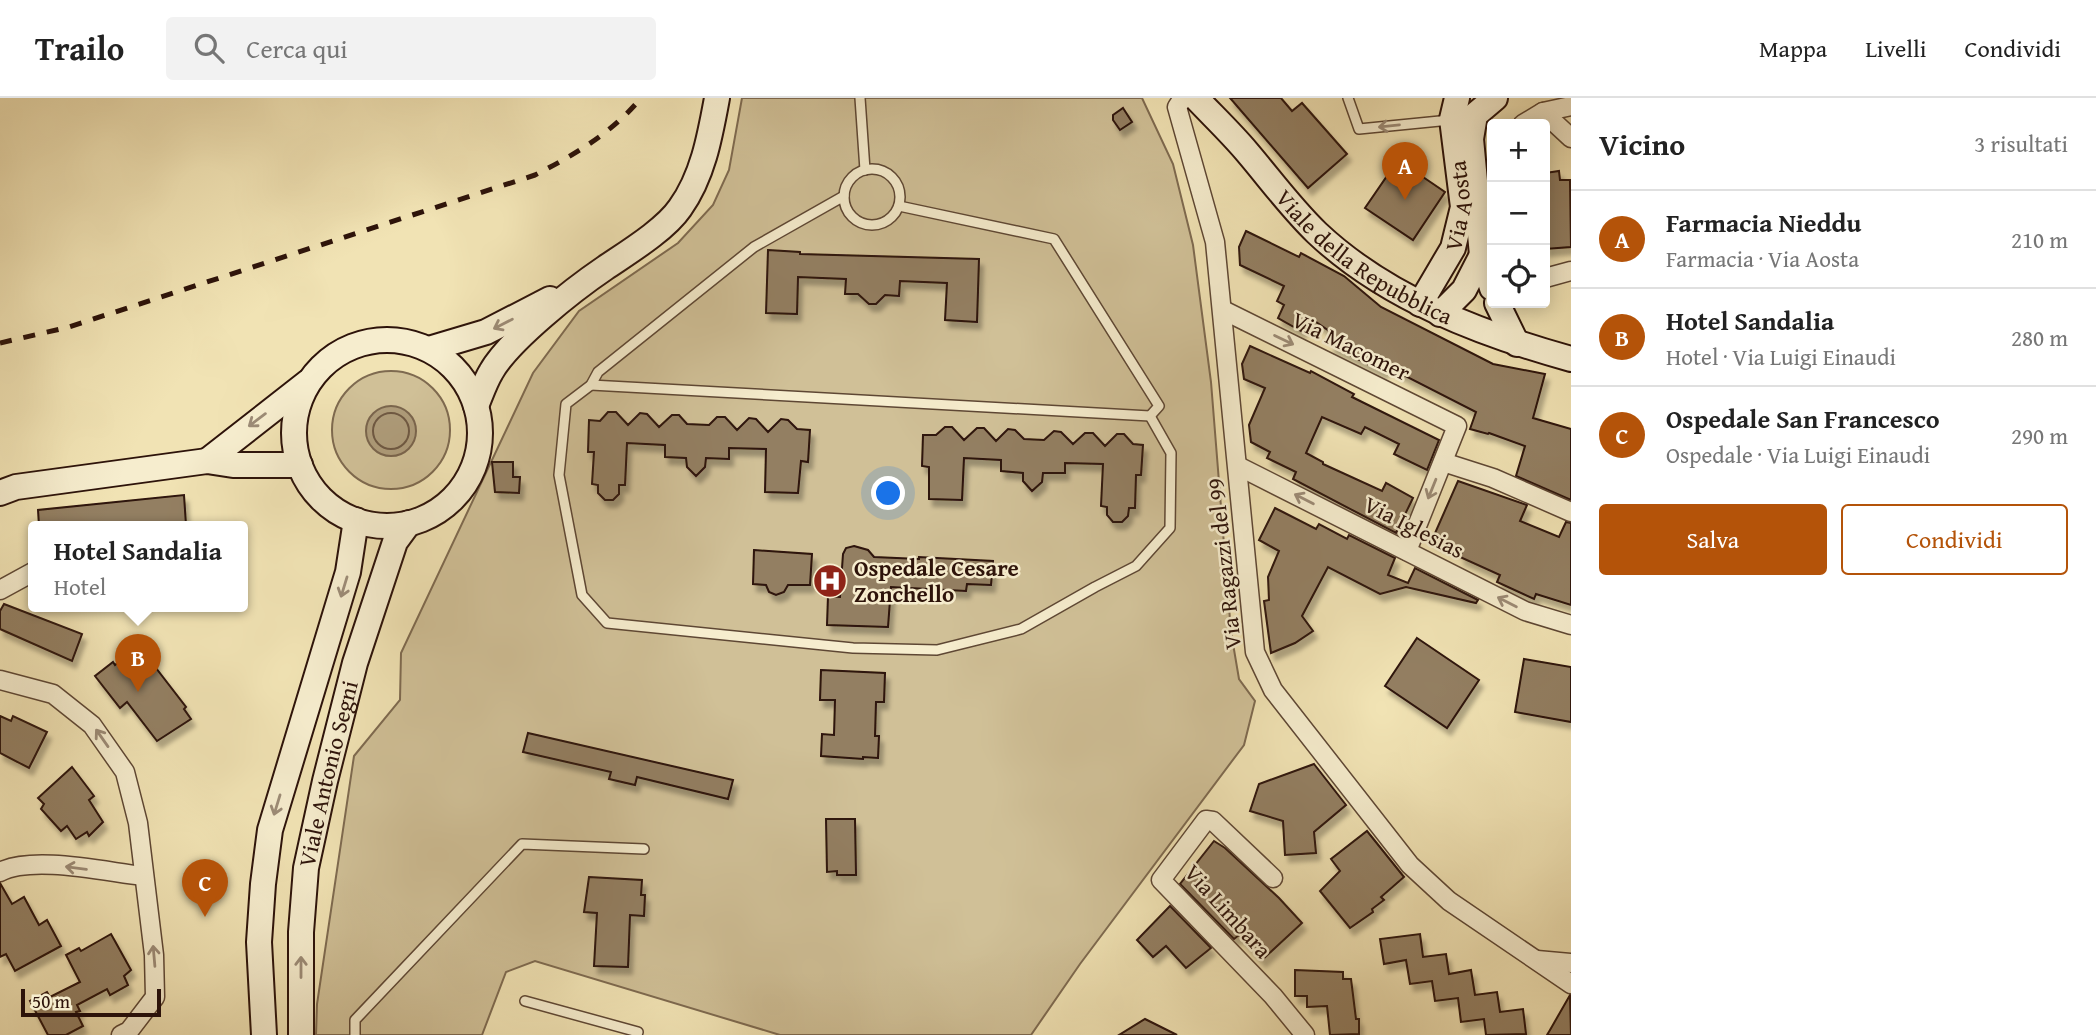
<!DOCTYPE html>
<html lang="it">
<head>
<meta charset="utf-8">
<style>
	:root { --surface:#fff; --page:#f2f2f2; --text:#222; --muted:#767676; --line:#e0e0e0; --accent:#b45309 }
	body { margin:0; font-family:"Gentium Book Plus",serif; background:var(--page); color:var(--text) }
	.controls { position:absolute; right:21px; top:21px; display:grid; overflow:hidden; border-radius:7px; box-shadow:0 4px 18px #0003 }
	.controls button { width:63px; height:63px; display:grid; place-items:center; padding:0; border:0; border-bottom:2px solid var(--line); background:var(--surface); color:var(--text); font:35px sans-serif }
	.scale { position:absolute; left:21px; bottom:18px; width:140px; box-sizing:border-box; padding-left:7px; border:4px solid #2d130a; border-top:0; font-size:19px; line-height:24px; white-space:nowrap; color:#2d130a; -webkit-text-stroke:5px #f6edce; paint-order:stroke }
	.you { position:absolute; left:889px; top:396px; width:24px; height:24px; margin:-18px; border:5px solid #fff; border-radius:50%; background:#1a73e8; box-shadow:0 0 0 10px #1a73e833 }
	.badge { display:grid; place-items:center; width:46px; height:46px; border-radius:50%; background:var(--accent); color:#fff; font-size:23px; font-weight:700 }
	.pin { position:absolute; translate:-50% -58px; filter:drop-shadow(0 2px 4px #0008) }
	.pin::after { content:''; position:absolute; top:37px; width:24px; height:21px; background:inherit; clip-path:polygon(0 0,100% 0,50% 100%) }
	.popup { position:absolute; left:28px; top:423px; width:220px; height:91px; box-sizing:border-box; display:grid; place-content:center; border-radius:7px; background:var(--surface); filter:drop-shadow(0 2px 5px #0005); font-size:23px; white-space:nowrap; color:var(--muted) }
	.popup b { font-size:26px; color:var(--text) }
	.popup::after { content:''; position:absolute; left:50%; top:100%; margin-left:-14px; border:14px solid transparent; border-top-color:var(--surface) }
	.list { margin:0; padding:0; list-style:none }
	h2 { display:flex; justify-content:space-between; align-items:center; height:91px; margin:0; padding:0 28px; font-size:30px }
	h2 small { font-size:23px; font-weight:400; color:var(--muted) }
	.list li { display:grid; grid-template-columns:46px 1fr auto; gap:21px; align-items:center; box-sizing:border-box; height:98px; padding:0 28px; border-top:2px solid var(--line) }
	.list b { display:block; font-size:26px; white-space:nowrap }
	.list p { margin:0; font-size:23px; white-space:nowrap; color:var(--muted) }
	.list em { font-size:23px; font-style:normal; color:var(--muted) }
	.actions { display:flex; gap:14px; padding:21px 28px }
	.actions a { flex:1; padding:16px 0; border:2px solid var(--accent); border-radius:7px; text-align:center; font-size:24px; color:var(--accent) }
	.actions .main { background:var(--accent); color:#fff }
	.icon { flex:none; width:38px; height:38px; fill:none; stroke:currentColor; stroke-width:2; stroke-linecap:round; stroke-linejoin:round }
	.map { position:relative; flex:none; width:1571px; height:937px; overflow:hidden }
	header { display:flex; align-items:center; gap:42px; box-sizing:border-box; height:98px; padding:0 35px; background:var(--surface); border-bottom:2px solid var(--line) }
	header strong { font-size:33px }
	nav { display:flex; gap:38px; margin-inline-start:auto; font-size:24px }
	.search { width:490px; height:63px; background:var(--page); display:flex; align-items:center; gap:18px; box-sizing:border-box; padding:0 24px; border-radius:7px; color:var(--muted); font-size:26px }
	main { display:flex }
	aside { flex:1; background:var(--surface) }
	.map>svg:first-child { display:block }
	.green { fill:#d0c097; stroke:#7e6a50; stroke-width:2 }
	.water { fill:#ae9c7a; stroke:#7a654d; stroke-width:2 }
	.lines { fill:none; stroke-linecap:round; stroke-linejoin:round }
	.shore { stroke:#6e5842; stroke-width:2 }
	.building { fill:#937f62; stroke:#2d130a; stroke-width:2; filter:url(#shadow) }
	.lane-casing { stroke:#5e4734; stroke-width:12 }
	.street-casing { stroke:#5e4734; stroke-width:21 }
	.secondary-casing { stroke:#2d130a; stroke-width:28 }
	.lane { stroke:#f6edce; stroke-width:9 }
	.street { stroke:#f6edce; stroke-width:18 }
	.secondary { stroke:#f6edce; stroke-width:24 }
	.rail { stroke:#2d130a; stroke-width:5; stroke-dasharray:12 12; stroke-linecap:butt }
	.oneway { stroke:#9c8b76 }
	.labels { text-anchor:middle; stroke-width:5; stroke-linejoin:round; paint-order:stroke }
	.street-label { font-size:23px; fill:#2d130a; stroke:#f6edce }
	.poi-label { font-size:23px; font-weight:bold; fill:#2d130a; stroke:#f6edce; text-anchor:start }
</style>
</head>
<body>
<header>
<strong>Trailo</strong>
<div class="search"><svg class="icon" aria-label="search" viewBox="0 0 24 24"><circle cx="10" cy="10" r="6"/><path d="M15 15l6 6"/></svg>Cerca qui</div>
<nav><a>Mappa</a><a>Livelli</a><a>Condividi</a></nav>
</header>
<main>
<div class="map">
<svg width="1571" height="937" viewBox="0 0 1571 937">
	<defs>
		<filter id="shadow"><feDropShadow dx="4" dy="7" stdDeviation="2" flood-color="#0004"/></filter>
	</defs>
	<rect width="100%" height="100%" fill="#f1e3b4"/>
	<filter id="stains"><feTurbulence type="fractalNoise" baseFrequency=".00286" numOctaves="4"/><feColorMatrix values="0 0 0 0 .2 0 0 0 0 .09 0 0 0 0 .02 0 0 0 .5 -.17"/></filter>
	<radialGradient id="worn" r=".72"><stop offset=".6" stop-color="#630" stop-opacity="0"/><stop offset="1" stop-color="#630" stop-opacity=".3"/></radialGradient>
	<g class="green">
		<polygon points="742,0 1142,0 1173,66 1193,147 1211,284 1231,534 1239,581 1255,603 1244,647 1080,866 1031,937 780,937 535,863 506,874 482,937 316,937 317,906 354,658 400,602 401,555 533,275 579,213 678,145 713,107 729,72"/>
		<circle cx="391" cy="332" r="59"/>
	</g>
	<circle class="water" cx="391" cy="333" r="25"/>
	<g class="lines">
		<circle class="shore" cx="391" cy="333" r="18"/>
	</g>
	<g class="building">
		<polygon points="1230,0 1281,0 1292,13 1302,5 1347,56 1308,90"/>
		<polygon points="1123,10 1132,24 1120,32 1113,22 1113,17"/>
		<polygon points="1398,62 1445,94 1413,142 1365,110"/>
		<polygon points="1559,73 1560,82 1570,82 1571,149 1545,151 1545,75"/>
		<polygon points="1246,133 1299,159 1301,155 1344,178 1381,209 1493,266 1545,276 1533,320 1571,331 1571,402 1516,378 1525,348 1489,335 1488,336 1470,331 1476,314 1386,268 1383,274 1330,247 1335,237 1310,220 1301,233 1278,220 1284,207 1277,203 1284,188 1240,167 1239,149"/>
		<polygon points="768,152 800,154 800,156 979,161 977,224 945,222 947,185 900,183 899,198 885,197 876,206 869,206 858,196 845,196 846,181 798,179 797,216 766,215"/>
		<polygon points="1250,248 1310,275 1311,273 1354,296 1352,299 1439,342 1427,372 1394,356 1399,346 1365,329 1361,336 1322,319 1306,355 1323,364 1323,366 1382,393 1386,385 1413,400 1396,435 1293,381 1296,374 1267,360 1270,354 1251,344 1249,327 1265,290 1244,281 1242,266"/>
		<polygon points="608,314 616,314 628,327 640,315 647,316 659,329 672,317 679,317 687,326 709,327 717,319 725,319 737,332 749,320 756,321 768,334 781,321 788,322 797,331 810,332 808,364 801,363 798,395 765,394 766,351 729,350 729,361 706,360 705,369 696,378 687,369 686,360 665,359 665,347 627,345 625,387 619,387 619,396 613,402 605,402 598,395 598,387 592,386 594,354 588,354 589,322 600,323"/>
		<polygon points="945,329 952,329 964,342 977,330 984,330 996,343 1008,331 1015,332 1024,341 1044,342 1054,333 1061,334 1073,346 1085,335 1093,335 1105,348 1117,336 1124,336 1133,346 1143,347 1141,377 1136,377 1135,410 1129,410 1128,418 1122,424 1113,424 1107,417 1107,409 1101,408 1103,366 1065,365 1065,375 1043,375 1042,384 1032,393 1023,383 1023,375 1001,373 1001,362 964,360 962,402 929,401 929,369 922,368 923,337 936,337"/>
		<polygon points="492,364 513,364 513,379 520,379 519,395 495,394"/>
		<polygon points="1458,383 1527,407 1520,423 1559,439 1566,424 1571,425 1571,507 1536,496 1534,501 1497,484 1500,477 1460,459 1462,454 1432,442"/>
		<polygon points="184,397 186,427 39,428 38,412"/>
		<polygon points="1275,410 1316,431 1319,426 1347,441 1349,437 1395,460 1388,477 1408,485 1415,470 1478,502 1476,505 1406,489 1380,496 1328,469 1302,518 1313,533 1295,545 1271,555 1264,503 1269,502 1268,479 1279,453 1259,442"/>
		<polygon points="854,448 868,452 874,459 919,461 919,459 993,463 991,487 967,486 966,493 891,489 888,529 827,527 828,498 840,499 843,456 846,450"/>
		<polygon points="754,452 812,456 810,487 788,487 784,494 776,497 769,494 766,487 753,486"/>
		<polygon points="4,506 82,536 72,563 0,531 0,513"/>
		<polygon points="1417,540 1479,582 1447,630 1385,588"/>
		<polygon points="139,548 186,609 184,611 191,621 157,643 127,604 120,610 95,578 113,564 115,567"/>
		<polygon points="1524,561 1571,569 1571,624 1515,614"/>
		<polygon points="821,572 885,575 884,604 876,604 875,638 879,638 878,660 863,659 863,661 821,658 822,636 834,637 835,602 820,602"/>
		<polygon points="0,618 11,623 13,618 47,634 29,670 0,655"/>
		<polygon points="528,635 733,682 728,701 637,679 635,687 609,681 611,674 523,654"/>
		<polygon points="1314,666 1346,707 1314,734 1316,755 1285,757 1283,723 1250,713 1259,686"/>
		<polygon points="72,669 94,698 89,702 103,724 89,738 87,734 76,741 67,728 61,733 41,711 44,706 38,700"/>
		<polygon points="826,721 855,721 856,777 837,777 837,773 827,774"/>
		<polygon points="1367,733 1404,779 1381,799 1384,802 1372,811 1373,814 1350,830 1320,793 1340,773 1331,761"/>
		<polygon points="1214,743 1225,750 1279,800 1302,825 1262,862 1239,837 1234,841 1180,786"/>
		<polygon points="589,779 642,782 641,797 645,797 644,818 630,817 628,869 594,868 597,815 584,814"/>
		<polygon points="0,785 12,806 24,799 39,827 47,822 61,848 15,873 6,856 0,859"/>
		<polygon points="1170,808 1211,850 1186,870 1166,848 1153,859 1137,842"/>
		<polygon points="111,836 131,872 124,878 128,887 110,897 107,891 77,907 80,913 76,914 83,928 66,937 48,937 30,903 47,894 50,899 80,884 66,857 79,850 81,853"/>
		<polygon points="1420,836 1423,859 1446,856 1449,876 1471,872 1475,897 1497,894 1500,914 1523,911 1526,936 1486,937 1484,921 1461,924 1458,900 1435,903 1432,883 1410,886 1406,862 1384,866 1380,841"/>
		<polygon points="1295,872 1343,874 1343,881 1351,881 1356,921 1359,921 1359,936 1330,937 1327,908 1307,909 1307,898 1295,898"/>
		<polygon points="1570,897 1571,937 1547,937 1550,932"/>
		<polygon points="1145,921 1177,937 1119,937"/>
	</g>
	<g class="lines">
		<g class="lane-casing">
			<g id="lane">
				<polyline points="860,0 865,72"/>
				<polyline points="1348,0 1359,31 1450,22"/>
				<circle cx="872" cy="99" r="28"/>
				<polyline points="844,98 754,149 598,274 591,287 566,306 559,377 582,497 607,525 853,550 937,552 1021,531 1095,489 1136,468 1170,430 1171,355 1150,318"/>
				<polyline points="899,108 1054,141 1159,308 1150,318"/>
				<polyline points="591,287 1150,318"/>
				<polyline points="525,903 638,934 637,937"/>
				<polyline points="355,937 355,922 522,746 644,751"/>
			</g>
		</g>
		<g class="street-casing">
			<g id="street">
				<polyline points="1183,0 1177,9 1215,144 1255,554 1273,592 1410,767 1449,803 1571,886"/>
				<polyline points="1543,14 1571,40"/>
				<polyline points="1523,26 1543,14 1571,8"/>
				<polyline points="1545,180 1571,173"/>
				<polyline points="1223,212 1457,328 1407,453"/>
				<polyline points="1443,364 1493,380 1571,414"/>
				<polyline points="1238,368 1525,513 1571,527"/>
				<polyline points="0,492 33,474"/>
				<polyline points="0,582 53,596 92,627 125,674 138,725 154,857 155,899 129,933 121,937"/>
				<path d="M0,774C33,757 106,774 143,778"/>
				<polyline points="1273,780 1213,723 1206,722 1161,782 1273,898 1305,937"/>
				<polyline points="1537,862 1571,865"/>
			</g>
		</g>
		<g class="secondary-casing">
			<g id="secondary">
				<path id="s1" d="M1196,0C1213,18 1231,35 1247,54C1270,81 1291,110 1317,135C1386,200 1481,236 1571,261"/>
				<polyline points="1492,190 1482,157 1471,41 1475,17 1495,0"/>
				<polyline points="1497,205 1517,246"/>
				<path id="s2" d="M1420,206L1453,150L1463,109L1452,21L1457,0"/>
				<polyline points="1440,216 1464,192 1482,157"/>
				<circle cx="387" cy="335" r="93"/>
				<polyline points="429,251 486,234 550,201"/>
				<path d="M476,308C481,296 485,284 491,274C509,242 574,191 605,170C627,155 665,132 680,110C703,78 710,38 717,0"/>
				<polyline points="207,363 308,284"/>
				<polyline points="0,395 16,389 207,363 233,367 300,367"/>
				<polyline points="264,937 259,844 263,786 270,732 348,474 356,422"/>
				<path id="s3" d="M301,937V834L306,770L325,683L355,565L395,444L409,425"/>
			</g>
		</g>
		<use href="#lane" class="lane"/>
		<use href="#street" class="street"/>
		<use href="#secondary" class="secondary"/>
		<path class="rail" d="M0,245L69,229L535,77C574,57 612,35 641,0"/>
	</g>
	<defs><path id="oneway-shaft" d="M-6 0H5M1.5-3L5.5 0L1.5 3" fill="none" stroke-width="1.6" stroke-linecap="round" stroke-linejoin="round" transform="scale(1.75)"/></defs>
	<g class="oneway">
		<use href="#oneway-shaft" transform="translate(1389 28) rotate(174)"/>
		<use href="#oneway-shaft" transform="translate(503 226) rotate(153)"/>
		<use href="#oneway-shaft" transform="translate(1284 242) rotate(26)"/>
		<use href="#oneway-shaft" transform="translate(257 322) rotate(143)"/>
		<use href="#oneway-shaft" transform="translate(1432 391) rotate(112)"/>
		<use href="#oneway-shaft" transform="translate(1304 401) rotate(-153)"/>
		<use href="#oneway-shaft" transform="translate(344 489) rotate(107)"/>
		<use href="#oneway-shaft" transform="translate(1507 504) rotate(-153)"/>
		<use href="#oneway-shaft" transform="translate(102 640) rotate(-125)"/>
		<use href="#oneway-shaft" transform="translate(277 707) rotate(107)"/>
		<use href="#oneway-shaft" transform="translate(76 770) rotate(-173)"/>
		<use href="#oneway-shaft" transform="translate(154 858) rotate(-95)"/>
		<use href="#oneway-shaft" transform="translate(301 869) rotate(-90)"/>
	</g>
	<defs>
		<g id="hospital-disc" transform="scale(1.75)"><circle r="9.5" fill="#8f2418" stroke="#f6edce"/><path d="M-5-5h3v3.5h4V-5h3V5h-3V1.5h-4V5h-3Z" fill="#fff"/></g>
	</defs>
	<g fill-rule="evenodd">
		<use href="#hospital-disc" x="830" y="483"/>
	</g>
	<g class="labels">
		<g class="street-label">
			<text dy="8" stroke="none"><textPath href="#s2" startOffset="108">Via Aosta</textPath></text>
			<text dy="8" stroke="none"><textPath href="#s1" startOffset="234">Viale della Repubblica</textPath></text>
			<text transform="translate(1351 248) rotate(26)" y="8">Via Macomer</text>
			<text transform="translate(1414 429) rotate(27)" y="8">Via Iglesias</text>
			<text transform="translate(1224 466) rotate(-96)" y="8">Via Ragazzi del 99</text>
			<text dy="8" stroke="none"><textPath href="#s3" startOffset="264">Viale Antonio Segni</textPath></text>
			<text transform="translate(1228 813) rotate(48)" y="8">Via Limbara</text>
		</g>
		<g class="poi-label">
			<text x="854" y="478">Ospedale Cesare<tspan x="854" dy="26">Zonchello</tspan></text>
		</g>
	</g>
	<rect width="100%" height="100%" filter="url(#stains)"/>
	<rect width="100%" height="100%" fill="url(#worn)"/>
</svg>
<div class="controls">
<button>+</button>
<button>−</button>
<button><svg class="icon" aria-label="locate" viewBox="0 0 24 24"><circle cx="12" cy="12" r="6"/><path d="M12 2v4M12 18v4M2 12h4M18 12h4"/></svg></button>
</div>
<div class="scale">50 m</div>
<div class="you"></div>
<div class="pin badge" style="left:1405px;top:102px">A</div>
<div class="pin badge" style="left:138px;top:594px">B</div>
<div class="popup"><b>Hotel Sandalia</b>Hotel</div>
<div class="pin badge" style="left:205px;top:819px">C</div>
</div>
<aside>
<h2>Vicino<small>3 risultati</small></h2>
<ul class="list">
<li><span class="badge">A</span><div><b>Farmacia Nieddu</b><p>Farmacia · Via Aosta</p></div><em>210 m</em></li>
<li><span class="badge">B</span><div><b>Hotel Sandalia</b><p>Hotel · Via Luigi Einaudi</p></div><em>280 m</em></li>
<li><span class="badge">C</span><div><b>Ospedale San Francesco</b><p>Ospedale · Via Luigi Einaudi</p></div><em>290 m</em></li>
</ul>
<div class="actions"><a class="main">Salva</a><a>Condividi</a></div>
</aside>
</main>
</body>
</html>
